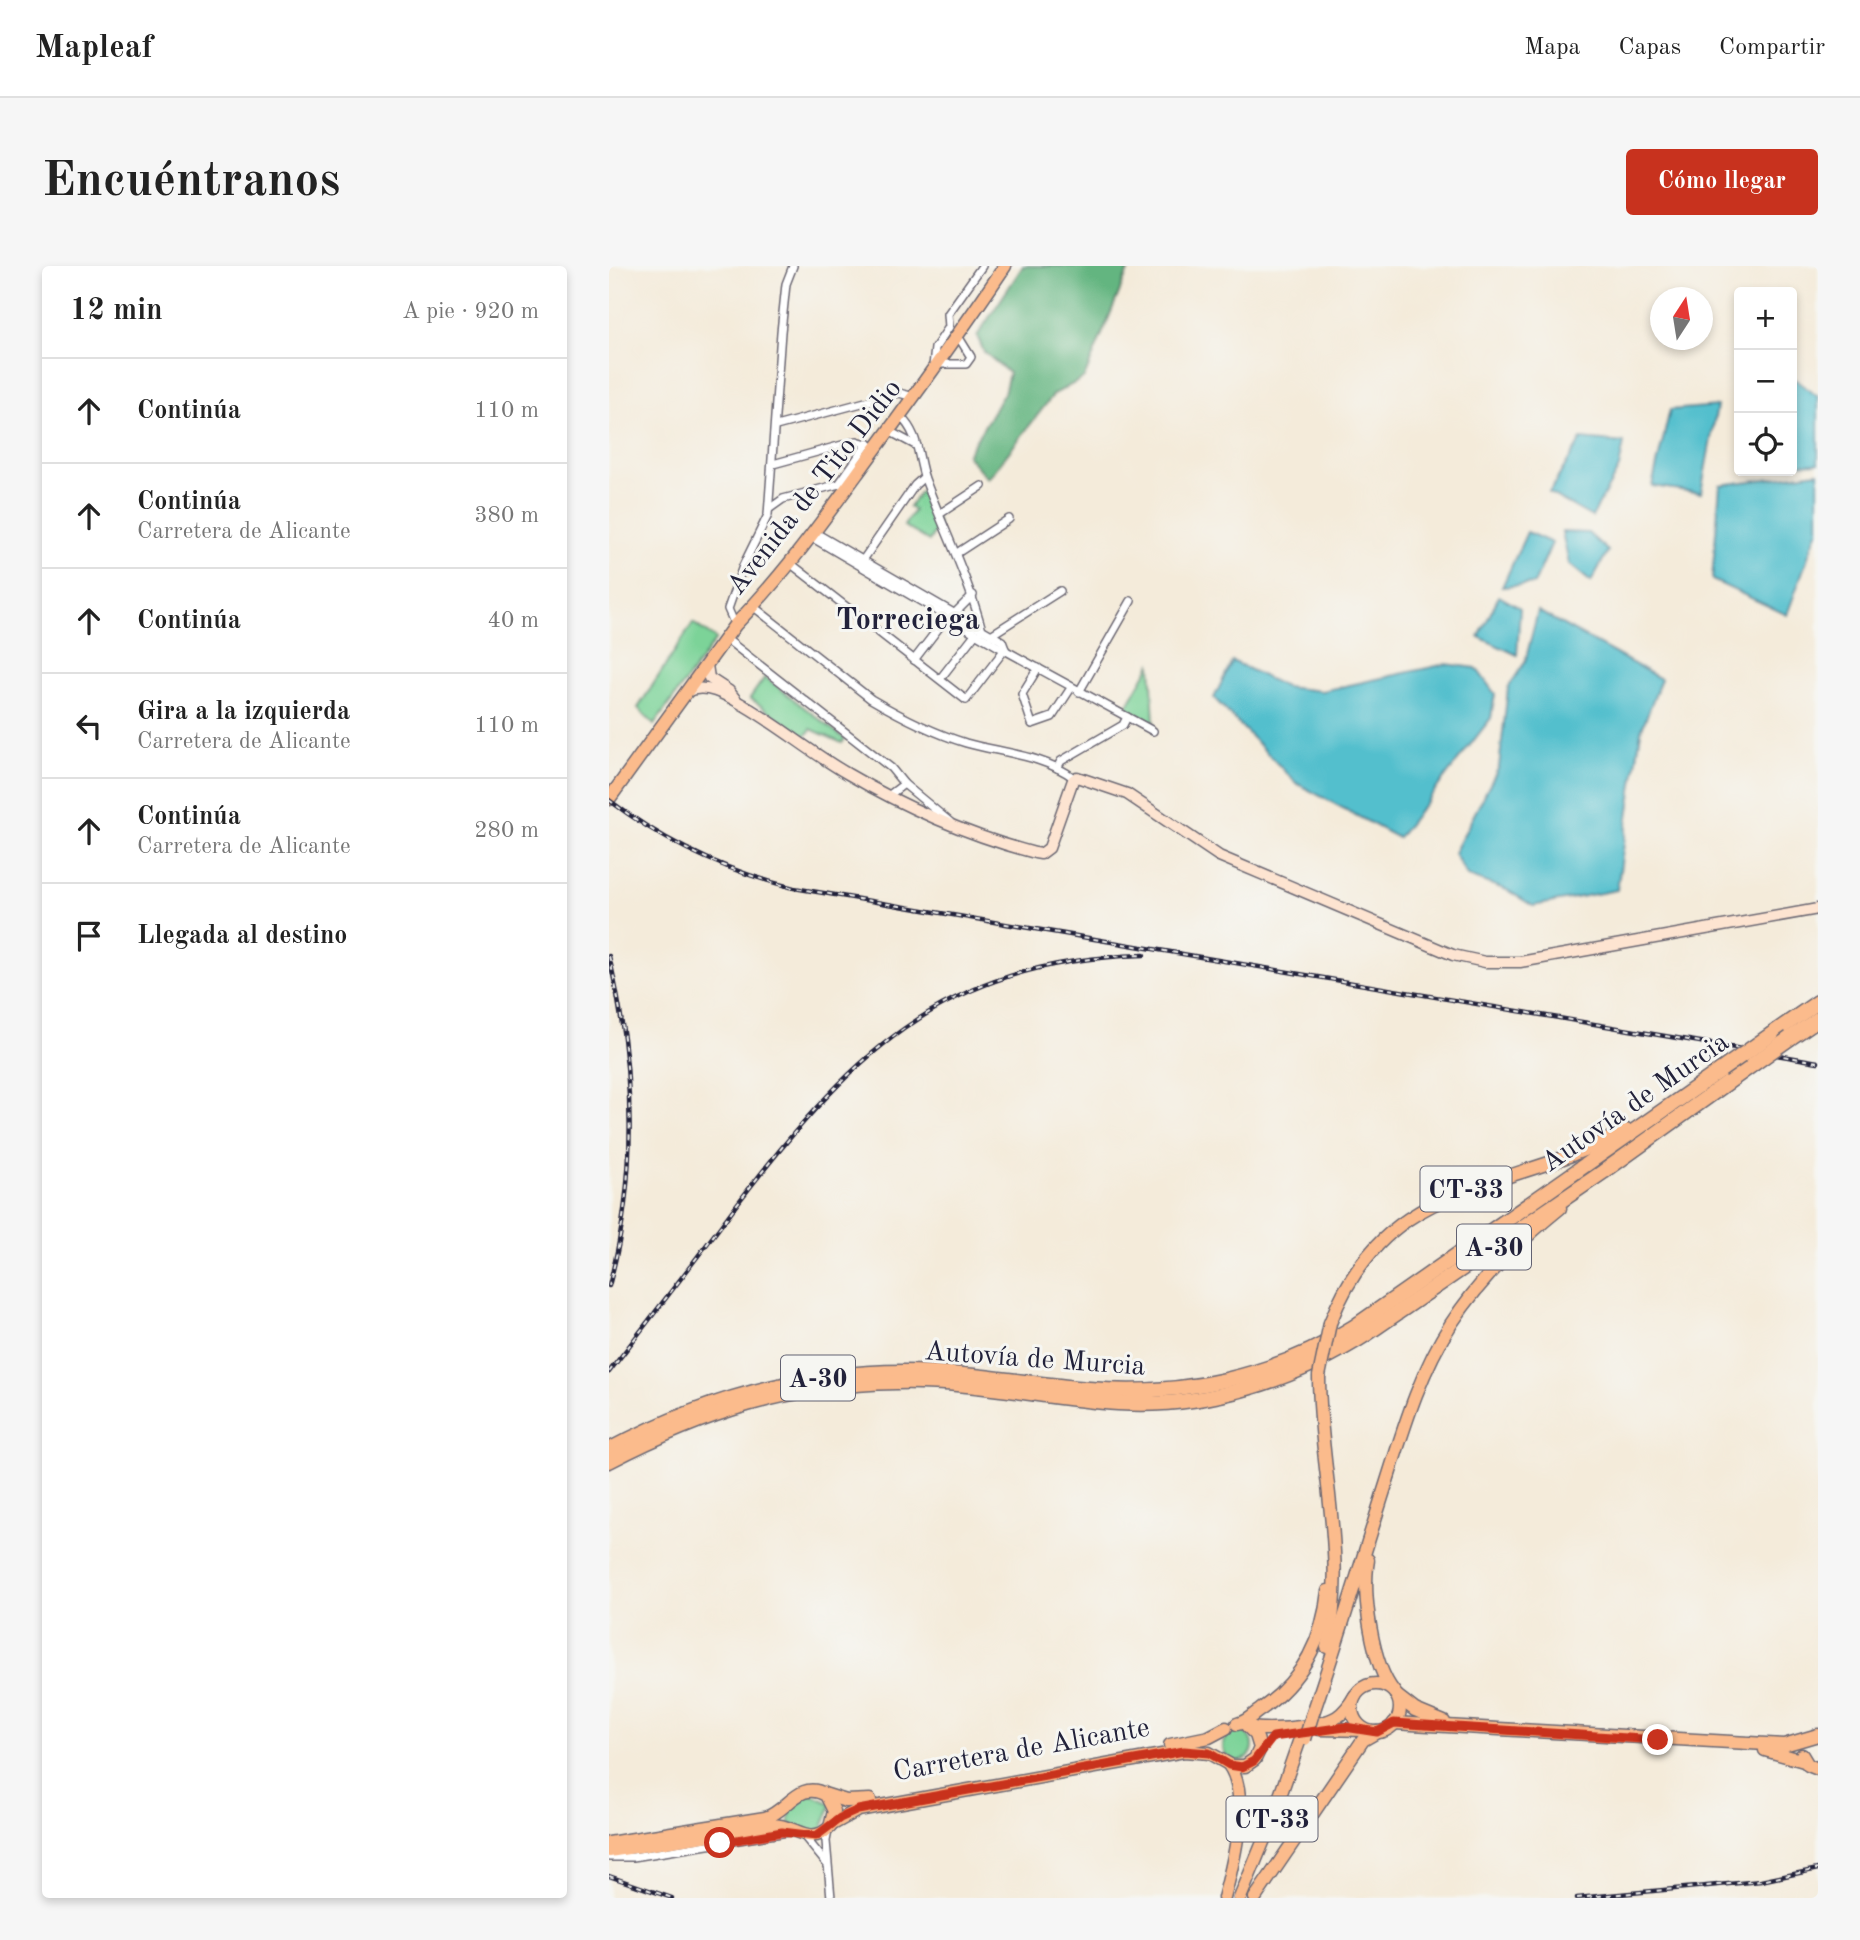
<!DOCTYPE html>
<html lang="es">
<head>
<meta charset="utf-8">
<style>
	:root { --surface:#fff; --page:#f6f6f6; --text:#222; --muted:#767676; --line:#e0e0e0; --accent:#c8321e }
	body { margin:0; font-family:"Old Standard TT",serif; background:var(--page); color:var(--text) }
	.controls { position:absolute; right:21px; top:21px; display:grid; overflow:hidden; border-radius:7px; box-shadow:0 4px 10px #0003 }
	.controls button { width:63px; height:63px; display:grid; place-items:center; padding:0; border:0; border-bottom:2px solid var(--line); background:var(--surface); color:var(--text); font:35px sans-serif }
	.compass { position:absolute; left:1041px; top:21px; width:63px; height:63px; border-radius:50%; background:var(--surface); box-shadow:0 4px 10px #0003; rotate:12deg }
	.stop { position:absolute; width:21px; height:21px; margin:-16px; border:5px solid #c8321e; border-radius:50%; background:#fff }
	.stop.end { background:#c8321e; border-color:#fff; box-shadow:0 2px 7px #0008 }
	.list { margin:0; padding:0; list-style:none }
	h2 { display:flex; justify-content:space-between; align-items:center; height:91px; margin:0; padding:0 28px; font-size:30px }
	h2 small { font-size:23px; font-weight:400; color:var(--muted) }
	.list li { display:grid; grid-template-columns:46px 1fr auto; gap:21px; align-items:center; box-sizing:border-box; height:105px; padding:0 28px; border-top:2px solid var(--line) }
	.list b { display:block; font-size:26px; white-space:nowrap }
	.list p { margin:0; font-size:23px; white-space:nowrap; color:var(--muted) }
	.list em { font-size:23px; font-style:normal; color:var(--muted) }
	.icon { flex:none; width:38px; height:38px; fill:none; stroke:currentColor; stroke-width:2; stroke-linecap:round; stroke-linejoin:round }
	.map { position:relative; flex:none; width:1209px; height:1632px; overflow:hidden; border-radius:7px }
	header { display:flex; align-items:center; gap:42px; box-sizing:border-box; height:98px; padding:0 35px; background:var(--surface); border-bottom:2px solid var(--line) }
	header strong { font-size:33px }
	nav { display:flex; gap:38px; margin-inline-start:auto; font-size:24px }
	.intro { display:flex; align-items:center; justify-content:space-between; box-sizing:border-box; height:168px; padding:0 42px }
	h1 { margin:0; font-size:49px }
	.button { padding:18px 32px; border-radius:7px; background:var(--accent); color:#fff; font-size:24px; font-weight:700 }
	main { display:flex; gap:42px; padding:0 42px }
	aside { flex:1; background:var(--surface); border-radius:7px; box-shadow:0 4px 10px #0003 }
	.map>svg:first-child { display:block }
	.green { fill:#7bd398; stroke:#4e7a6a; stroke-width:2 }
	.forest { fill:#64b580; stroke:#436c5e; stroke-width:2 }
	.water { fill:#53bfcd; stroke:#3a7084; stroke-width:2 }
	.lines { fill:none; stroke-linecap:round; stroke-linejoin:round }
	.minor-casing { stroke:#6c6873; stroke-width:10 }
	.secondary-casing { stroke:#6c6873; stroke-width:13 }
	.primary-casing { stroke:#6c6873; stroke-width:15 }
	.trunk-casing { stroke:#6c6873; stroke-width:15 }
	.motorway-casing { stroke:#6c6873; stroke-width:17 }
	.minor { stroke:#fff; stroke-width:7 }
	.secondary { stroke:#fde4d1; stroke-width:10 }
	.primary { stroke:#fbbb8c; stroke-width:12 }
	.trunk { stroke:#fbbb8c; stroke-width:12 }
	.motorway { stroke:#fbbb8c; stroke-width:14 }
	.rail-casing { stroke:#22223b; stroke-width:4.5 }
	.rail { stroke:#f6f6f2; stroke-width:2; stroke-dasharray:5; stroke-linecap:butt }
	.trunk-bridge-casing { stroke:#6c6873; stroke-width:15; stroke-linecap:butt }
	.motorway-bridge-casing { stroke:#6c6873; stroke-width:17; stroke-linecap:butt }
	.trunk-bridge { stroke:#fbbb8c; stroke-width:12 }
	.motorway-bridge { stroke:#fbbb8c; stroke-width:14 }
	.route { stroke:#c8321e; stroke-width:9 }
	.labels { text-anchor:middle; stroke-width:6; stroke-linejoin:round; paint-order:stroke }
	.shield { fill:#f6f6f2; stroke:#626272; stroke-width:2 }
	.shield-label { font-size:26px; font-weight:bold; fill:#22223b }
	.street-label { font-size:28px; fill:#22223b; stroke:#f6f6f2 }
	.neighbourhood-label { font-size:30px; font-weight:bold; fill:#22223b; stroke:#f6f6f2 }
</style>
</head>
<body>
<header>
<strong>Mapleaf</strong>
<nav><a>Mapa</a><a>Capas</a><a>Compartir</a></nav>
</header>
<div class="intro"><h1>Encuéntranos</h1><a class="button">Cómo llegar</a></div>
<main>
<aside>
<h2>12 min<small>A pie · 920 m</small></h2>
<ul class="list">
<li><svg class="icon" aria-label="ahead" viewBox="0 0 24 24"><path d="M12 20V5M6 11l6-6 6 6"/></svg><div><b>Continúa</b></div><em>110 m</em></li>
<li><svg class="icon" aria-label="ahead" viewBox="0 0 24 24"><path d="M12 20V5M6 11l6-6 6 6"/></svg><div><b>Continúa</b><p>Carretera de Alicante</p></div><em>380 m</em></li>
<li><svg class="icon" aria-label="ahead" viewBox="0 0 24 24"><path d="M12 20V5M6 11l6-6 6 6"/></svg><div><b>Continúa</b></div><em>40 m</em></li>
<li><svg class="icon" aria-label="left" viewBox="0 0 24 24"><path d="M17 20v-9H6M10 6l-5 5 5 5"/></svg><div><b>Gira a la izquierda</b><p>Carretera de Alicante</p></div><em>110 m</em></li>
<li><svg class="icon" aria-label="ahead" viewBox="0 0 24 24"><path d="M12 20V5M6 11l6-6 6 6"/></svg><div><b>Continúa</b><p>Carretera de Alicante</p></div><em>280 m</em></li>
<li><svg class="icon" aria-label="arrive" viewBox="0 0 24 24"><path d="M6 21V4h12l-3 4 3 4H6"/></svg><div><b>Llegada al destino</b></div></li>
</ul>
</aside>
<div class="map">
<svg width="1209" height="1632" viewBox="0 0 1209 1632">
	<rect width="100%" height="100%" fill="#f6f6f2"/>
	<filter id="ink" filterUnits="userSpaceOnUse"><feTurbulence type="fractalNoise" baseFrequency=".0143" numOctaves="2"/><feDisplacementMap in="SourceGraphic" scale="14" xChannelSelector="R" yChannelSelector="G"/><feConvolveMatrix kernelMatrix="1 2 1 2 8 2 1 2 1" color-interpolation-filters="sRGB"/></filter>
	<filter id="wash" filterUnits="userSpaceOnUse"><feTurbulence type="fractalNoise" baseFrequency=".00686" numOctaves="4" result="noise"/><feDisplacementMap in="SourceGraphic" scale="28" xChannelSelector="R" yChannelSelector="G"/><feGaussianBlur stdDeviation="1.57" result="paint"/><feColorMatrix in="noise" values="0 0 0 0 0 0 0 0 0 0 0 0 0 0 0 0 0 1.4 0 .05"/><feComposite in="paint" operator="in"/></filter>
	<g filter="url(#wash)">
		<rect width="100%" height="100%" fill="#f4ebda"/>
		<g class="green">
			<polygon points="312,225 330,259 320,275 295,260 305,244 300,241"/>
			<polygon points="84,357 107,373 45,459 29,442"/>
			<polygon points="542,398 545,457 517,442"/>
			<polygon points="156,411 236,473 233,477 202,463 196,471 141,432"/>
			<circle cx="629" cy="1480" r="15"/>
			<polygon points="194,1525 223,1538 211,1569 181,1558 180,1538"/>
		</g>
		<polygon class="forest" points="414,0 521,0 475,112 445,128 379,213 358,189 395,127 400,107 375,86 368,70"/>
		<g class="water">
			<polygon points="1183,111 1209,131 1209,197 1183,198"/>
			<polygon points="1108,140 1092,227 1043,220 1061,144"/>
			<polygon points="972,173 1015,177 1010,202 983,251 940,227"/>
			<polygon points="1209,206 1209,263 1178,349 1103,314 1111,219"/>
			<polygon points="918,266 943,277 925,318 893,321"/>
			<polygon points="953,266 979,267 999,285 982,316 960,298"/>
			<polygon points="890,330 911,342 908,389 870,371"/>
			<polygon points="929,345 1052,413 1032,465 1008,624 924,640 898,624 858,610 845,587 890,501 899,422 916,396"/>
			<polygon points="623,395 676,421 713,425 837,398 867,402 886,428 882,452 789,572 687,517 605,432"/>
		</g>
	</g>
	<g filter="url(#ink)">
		<g class="lines">
			<g class="minor-casing">
				<g id="minor">
					<polyline points="329,98 357,98 362,91 349,70"/>
					<polyline points="324,100 326,82 340,61 339,48 373,0"/>
					<path d="M291,150C311,169 308,190 316,213C335,264 359,311 373,364"/>
					<polyline points="167,160 290,127 305,131"/>
					<polyline points="280,165 308,180"/>
					<polyline points="164,198 248,175 261,179"/>
					<polyline points="160,243 174,233 230,218 259,177"/>
					<polyline points="332,247 373,220"/>
					<polyline points="205,266 393,375 396,383"/>
					<polyline points="202,271 390,381 544,465"/>
					<polyline points="348,287 400,253"/>
					<polyline points="254,294 306,219 315,211"/>
					<polyline points="181,297 357,434 396,383"/>
					<path d="M145,341L262,433C291,450 324,467 357,477C393,487 434,489 465,512"/>
					<polyline points="345,348 364,329"/>
					<polyline points="126,359 119,343 134,300 159,249 172,66 177,18 184,0"/>
					<polyline points="382,369 451,325"/>
					<polyline points="116,372 282,502 295,518"/>
					<polyline points="305,394 338,351"/>
					<polyline points="429,402 413,428 423,458 443,451 462,422"/>
					<polyline points="331,413 366,368"/>
					<polyline points="470,426 522,335"/>
					<polyline points="448,502 452,495 514,459 518,451"/>
					<polyline points="279,530 295,518 341,556"/>
					<polyline points="219,1565 217,1575 222,1632"/>
					<polyline points="195,1570 218,1598"/>
					<polyline points="0,1591 24,1591 179,1566"/>
				</g>
			</g>
			<g class="secondary-casing">
				<g id="secondary">
					<polyline points="98,399 100,412 120,425 127,434"/>
					<path d="M77,426C97,416 119,430 136,440C172,461 204,488 239,508C297,542 362,570 426,587L432,588L440,582L464,514L468,511L518,528L610,590L844,689L876,696H911L1209,643"/>
				</g>
			</g>
			<g class="primary-casing">
				<g id="primary">
					<path d="M0,533L126,359C175,309 215,253 256,197C304,132 351,67 396,0"/>
					<circle cx="767" cy="1442" r="24"/>
					<polyline points="788,1430 806,1444 835,1456"/>
					<polyline points="785,1457 1175,1479 1209,1469"/>
					<path d="M640,1461C658,1466 712,1461 728,1451C736,1446 741,1439 746,1430"/>
					<polyline points="711,1463 756,1464"/>
					<polyline points="561,1479 600,1471 617,1462"/>
					<polyline points="1156,1484 1195,1495"/>
					<polyline points="1193,1489 1199,1499 1209,1503"/>
					<polyline points="218,1529 237,1535 261,1534"/>
					<polyline points="222,1559 249,1544 575,1485 600,1487 623,1500 636,1500 646,1493 651,1482 647,1469 638,1460"/>
					<path d="M0,1577L156,1552C179,1545 190,1513 217,1529L225,1545L221,1561C201,1581 186,1559 164,1559L0,1585"/>
				</g>
			</g>
			<g class="trunk-casing">
				<g id="trunk">
					<path d="M721,1057C779,906 898,930 1017,864"/>
					<path d="M710,1110C710,1201 739,1290 718,1381"/>
					<path d="M759,1294C753,1328 763,1399 785,1426"/>
					<path d="M703,1450C728,1377 750,1304 773,1231C792,1172 808,1111 842,1058C872,1012 909,976 951,942"/>
					<path d="M628,1458C638,1456 643,1449 651,1444C693,1415 714,1375 719,1325"/>
					<path d="M615,1632C624,1598 642,1530 620,1499"/>
					<polyline points="631,1632 659,1564 691,1473"/>
					<polyline points="646,1632 754,1474 768,1466"/>
				</g>
			</g>
			<g class="motorway-casing">
				<g id="motorway">
					<polyline points="1163,768 1209,736"/>
					<polyline points="1181,772 1209,753"/>
					<path d="M0,1184C92,1135 189,1106 295,1106C357,1106 419,1118 480,1123C573,1131 666,1111 745,1061L1112,804"/>
					<path d="M0,1195C95,1146 179,1118 288,1116C362,1114 435,1132 509,1137C596,1143 686,1114 759,1067L994,906L1143,799"/>
				</g>
			</g>
			<use href="#minor" class="minor"/>
			<use href="#secondary" class="secondary"/>
			<use href="#primary" class="primary"/>
			<use href="#trunk" class="trunk"/>
			<use href="#motorway" class="motorway"/>
			<g class="rail-casing">
				<g id="rail">
					<path d="M0,534C56,577 116,605 185,622L1209,796"/>
					<path d="M0,690C26,800 29,911 0,1020"/>
					<path d="M0,1106C41,1053 82,1000 122,946C239,793 330,695 535,689"/>
					<polyline points="0,1610 63,1632"/>
					<polyline points="968,1632 1152,1615 1209,1603"/>
				</g>
			</g>
			<use href="#rail" class="rail"/>
			<g class="trunk-bridge-casing">
				<g id="trunk-bridge">
					<polyline points="710,1110 721,1057"/>
					<polyline points="696,1473 703,1450"/>
				</g>
			</g>
			<g class="motorway-bridge-casing">
				<g id="motorway-bridge">
					<polyline points="1143,799 1181,772"/>
					<polyline points="1112,804 1163,768"/>
				</g>
			</g>
			<use href="#trunk-bridge" class="trunk-bridge"/>
			<use href="#motorway-bridge" class="motorway-bridge"/>
		</g>
	</g>
	<g class="lines" filter="url(#ink)">
		<polyline class="route" points="111,1577 173,1566 207,1570 231,1552 249,1544 575,1485 600,1487 620,1499 633,1501 645,1495 664,1471 736,1461 768,1466 785,1457 1049,1474"/>
	</g>
	<g class="labels">
		<g class="shield">
			<rect x="811.5" y="900.5" width="91" height="45" rx="5"/>
			<rect x="848" y="958.5" width="74" height="45" rx="5"/>
			<rect x="172" y="1089.5" width="74" height="45" rx="5"/>
			<rect x="617.5" y="1530.5" width="91" height="45" rx="5"/>
		</g>
		<g class="shield-label">
			<text x="857" y="932">CT-33</text>
			<text x="885" y="990">A-30</text>
			<text x="209" y="1121">A-30</text>
			<text x="663" y="1562">CT-33</text>
		</g>
		<g class="street-label">
			<text transform="translate(204 220) rotate(-52)" y="10">Avenida de Tito Didio</text>
			<text transform="translate(1025 835) rotate(-35)" y="10">Autovía de Murcia</text>
			<text transform="translate(426 1091) rotate(4)" y="10">Autovía de Murcia</text>
			<text transform="translate(412 1482) rotate(-10)" y="10">Carretera de Alicante</text>
		</g>
		<g class="neighbourhood-label">
			<text x="299" y="363">Torreciega</text>
		</g>
	</g>
</svg>
<div class="controls">
<button>+</button>
<button>−</button>
<button><svg class="icon" aria-label="locate" viewBox="0 0 24 24"><circle cx="12" cy="12" r="6"/><path d="M12 2v4M12 18v4M2 12h4M18 12h4"/></svg></button>
</div>
<svg class="compass" viewBox="-18 -18 36 36"><path d="M0-13l5 13h-10z" fill="#e53935"/><path d="M0 13l5-13h-10z" fill="#767676"/></svg>
<div class="stop" style="left:111px;top:1577px"></div>
<div class="stop end" style="left:1049px;top:1474px"></div>
</div>
</main>
</body>
</html>
